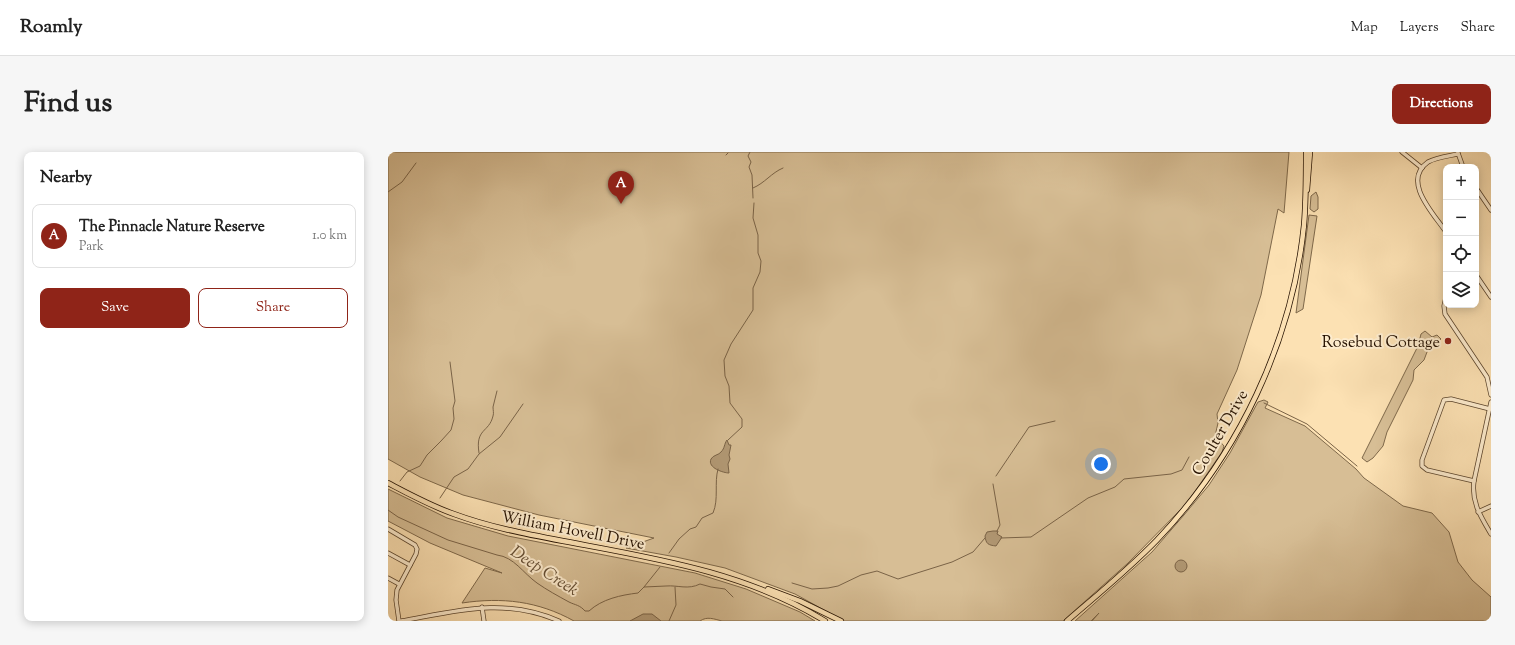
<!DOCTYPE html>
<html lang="en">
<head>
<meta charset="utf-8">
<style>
	:root { --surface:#fff; --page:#f6f6f6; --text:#222; --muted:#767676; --line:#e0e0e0; --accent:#8f2418 }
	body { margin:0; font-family:"Sorts Mill Goudy",serif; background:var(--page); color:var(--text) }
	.controls { position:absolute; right:12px; top:12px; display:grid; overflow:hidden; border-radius:8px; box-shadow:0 2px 10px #0003 }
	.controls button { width:36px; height:36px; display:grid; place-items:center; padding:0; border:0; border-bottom:1px solid var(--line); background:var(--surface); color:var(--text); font:20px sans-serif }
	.you { position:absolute; left:713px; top:312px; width:14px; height:14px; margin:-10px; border:3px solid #fff; border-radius:50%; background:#1a73e8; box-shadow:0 0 0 6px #1a73e833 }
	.badge { display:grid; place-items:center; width:26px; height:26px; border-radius:50%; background:var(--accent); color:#fff; font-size:13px; font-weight:700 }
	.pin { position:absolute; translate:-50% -33px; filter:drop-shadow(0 1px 2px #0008) }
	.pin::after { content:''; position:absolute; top:21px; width:14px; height:12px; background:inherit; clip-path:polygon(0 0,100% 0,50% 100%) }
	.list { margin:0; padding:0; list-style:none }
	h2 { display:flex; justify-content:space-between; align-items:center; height:52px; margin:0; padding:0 16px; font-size:17px }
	h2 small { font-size:13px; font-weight:400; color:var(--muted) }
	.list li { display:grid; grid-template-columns:26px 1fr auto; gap:12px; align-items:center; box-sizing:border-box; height:64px; margin:0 8px 8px; padding:0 8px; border:1px solid var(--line); border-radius:8px }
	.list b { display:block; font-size:15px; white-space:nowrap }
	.list p { margin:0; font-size:13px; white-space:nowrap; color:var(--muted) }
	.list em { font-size:13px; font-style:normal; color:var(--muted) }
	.actions { display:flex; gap:8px; padding:12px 16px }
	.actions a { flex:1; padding:9px 0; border:1px solid var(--accent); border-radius:8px; text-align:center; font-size:14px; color:var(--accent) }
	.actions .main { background:var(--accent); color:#fff }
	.icon { flex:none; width:22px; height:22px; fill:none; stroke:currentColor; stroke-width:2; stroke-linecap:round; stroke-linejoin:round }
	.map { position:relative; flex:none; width:1103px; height:469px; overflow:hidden; border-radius:8px }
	header { display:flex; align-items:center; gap:24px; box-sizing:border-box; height:56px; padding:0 20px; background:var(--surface); border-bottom:1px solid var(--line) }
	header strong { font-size:19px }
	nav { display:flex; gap:22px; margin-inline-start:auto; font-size:14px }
	.intro { display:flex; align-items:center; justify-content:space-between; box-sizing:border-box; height:96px; padding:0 24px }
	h1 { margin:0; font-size:28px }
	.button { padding:10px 18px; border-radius:8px; background:var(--accent); color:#fff; font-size:14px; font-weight:700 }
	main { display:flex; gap:24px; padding:0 24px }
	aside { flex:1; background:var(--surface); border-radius:8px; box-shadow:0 2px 10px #0003 }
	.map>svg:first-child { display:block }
	.green { fill:#d7be95; stroke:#7e684a }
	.water { fill:#b39a76; stroke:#7a6347 }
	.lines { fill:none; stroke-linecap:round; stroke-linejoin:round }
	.stream { stroke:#7a6347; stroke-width:1 }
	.minor-casing { stroke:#5b452d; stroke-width:5 }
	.major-casing { stroke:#251100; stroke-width:6 }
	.minor { stroke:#fdecce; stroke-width:3.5 }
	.major { stroke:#fce1b3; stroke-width:4.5 }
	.poi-dot { fill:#8f2418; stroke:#fdecce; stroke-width:1.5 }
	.labels { text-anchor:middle; stroke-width:4; stroke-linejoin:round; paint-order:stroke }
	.poi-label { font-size:16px; fill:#251100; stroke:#fdecce; text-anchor:end }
	.street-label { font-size:16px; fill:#251100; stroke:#fdecce }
	.water-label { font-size:17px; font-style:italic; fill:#654f35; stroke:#fdecce }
</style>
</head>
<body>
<header>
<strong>Roamly</strong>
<nav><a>Map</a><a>Layers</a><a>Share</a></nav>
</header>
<div class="intro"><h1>Find us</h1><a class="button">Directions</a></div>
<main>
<aside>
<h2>Nearby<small></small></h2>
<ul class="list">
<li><span class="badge">A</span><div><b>The Pinnacle Nature Reserve</b><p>Park</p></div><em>1.0 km</em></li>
</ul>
<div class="actions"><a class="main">Save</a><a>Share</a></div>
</aside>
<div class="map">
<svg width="1103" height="469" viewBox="0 0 1103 469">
	<rect width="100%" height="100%" fill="#fce1b3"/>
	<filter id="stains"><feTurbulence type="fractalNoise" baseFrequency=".005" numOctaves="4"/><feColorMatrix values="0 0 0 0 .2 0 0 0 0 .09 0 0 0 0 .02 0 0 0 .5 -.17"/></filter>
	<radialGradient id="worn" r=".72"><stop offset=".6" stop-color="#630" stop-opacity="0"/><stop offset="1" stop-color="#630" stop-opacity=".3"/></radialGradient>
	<g class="green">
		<polygon points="0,0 901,0 896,61 890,57 873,143 849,218 829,262 830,271 827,284 836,294 834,300 799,351 740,411 675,469 456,469 407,442 337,416 288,405 238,396 266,386 151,363 75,343 32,325 0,307"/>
		<polygon points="928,40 930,45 930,57 926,60 922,57 923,44"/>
		<polygon points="921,63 929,64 915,157 908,161"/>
		<polygon points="1037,179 1044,185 1049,183 1053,187 1039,200 1036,208 1026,218 1025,228 999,280 995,294 985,306 979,310 974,306 1030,194 1033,182"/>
		<polygon points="876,248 880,250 877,256 917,274 968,317 976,326 1015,354 1044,361 1061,380 1070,410 1084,428 1103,445 1103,469 704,469 711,461 703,469 687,469 764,400 796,363 821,333 842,301 870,250"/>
		<path d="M0,337L59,366L120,384L307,421L358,437L412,460L427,469H334C326,467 319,464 312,469H186C150,449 114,445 74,451L97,416L114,421L42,391L0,369Z"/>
	</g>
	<g class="water">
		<path d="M339,288L341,293H343L341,303L342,307L340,312L341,321C336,321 319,316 323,307C325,303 331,303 333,300C337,296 336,292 339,288Z"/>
		<path d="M605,379H610L609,382L614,385L608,394C600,393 598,392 597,384L599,380Z"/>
		<circle cx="793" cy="414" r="6"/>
		<polygon points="255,462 264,462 273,469 242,469"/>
	</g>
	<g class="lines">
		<g class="stream">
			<polyline points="362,0 360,4 363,10 361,15 364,23 365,46"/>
			<polyline points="338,3 340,1"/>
			<path d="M365,36C377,31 383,21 395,16"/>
			<polyline points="0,40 14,30 28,11"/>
			<polyline points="876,251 919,272 969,314"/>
			<polyline points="340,288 354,275 354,267 342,251 341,234 337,224 336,208 343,192 365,158 365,136 372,120 373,109 370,101 370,83 365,66 366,51"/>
			<path d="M91,301C87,276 101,281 105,264C106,261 105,258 105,255C106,250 108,244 109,239"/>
			<polyline points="608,324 641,275 667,269"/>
			<polyline points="12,329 19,320 32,314 39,303 53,289 63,278 66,267 65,256 67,249 62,210"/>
			<polyline points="605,332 612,373 609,379"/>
			<polyline points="52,346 66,325 80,317 91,302 112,285 135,252"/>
			<path d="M0,358L10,365L60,388L109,403C126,405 135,421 149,431C159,438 170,444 181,450C187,453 192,453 197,459H201C214,447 233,443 250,441L256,435C263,435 271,434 278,434C290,433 300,438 312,432L323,435L337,437L345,445"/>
			<polyline points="613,386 643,385 700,346 727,335 736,327 783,322 794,318 801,305"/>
			<path d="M281,401L291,387L302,377L308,375L314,366L325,361C331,347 326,331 330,317"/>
			<polyline points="404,431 424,437 440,436 450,434 473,423 489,419 510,427 564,410 585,400 597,386"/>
			<polyline points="256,435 272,415"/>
			<polyline points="281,469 288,453 287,435"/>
		</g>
		<g class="minor-casing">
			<g id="minor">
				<polyline points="1014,0 1034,16"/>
				<polyline points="1070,1 1075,15"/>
				<polyline points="1088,36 1103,58"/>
				<path d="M1058,80C1046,62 1013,29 1040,10C1049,5 1061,4 1070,2"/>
				<polyline points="1088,123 1103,145"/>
				<polyline points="1058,145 1056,154 1057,162 1099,225 1103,243"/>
				<path d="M1103,250L1086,329C1083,350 1093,365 1103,382"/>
				<polyline points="1086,329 1039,318 1034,314 1034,308 1056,248 1063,247 1102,257"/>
				<polyline points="1090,360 1103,354"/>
				<polyline points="0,377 27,393 29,397 28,402 9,438 8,448 11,469"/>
				<polyline points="0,401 22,413"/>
				<polyline points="0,426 11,432"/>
				<polyline points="94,455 96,469"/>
				<path d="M13,469C69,459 116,445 171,469"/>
			</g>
		</g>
		<g class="major-casing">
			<g id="major">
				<polyline points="919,38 922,0"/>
				<path d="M0,331C21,342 43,354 66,362C101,375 138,382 175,389C265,406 358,420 437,469"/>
				<polyline points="380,437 412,449 453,469"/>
				<path d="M679,469C709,443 741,417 769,388C850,303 904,191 916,73C918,49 918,24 918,0"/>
			</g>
		</g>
		<use href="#minor" class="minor"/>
		<use href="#major" class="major"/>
	</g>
	<circle class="poi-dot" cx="1060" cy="189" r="4"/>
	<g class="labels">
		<g class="poi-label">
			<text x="1052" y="195">Rosebud Cottage</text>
		</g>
		<g class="street-label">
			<text transform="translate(831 280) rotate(-60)" y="6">Coulter Drive</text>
			<text transform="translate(185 377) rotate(11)" y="6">William Hovell Drive</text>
		</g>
		<g class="water-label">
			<text transform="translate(157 418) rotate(33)" y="6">Deep Creek</text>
		</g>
	</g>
	<rect width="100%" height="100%" filter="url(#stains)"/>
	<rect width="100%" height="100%" fill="url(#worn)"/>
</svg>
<div class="controls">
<button>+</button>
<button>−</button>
<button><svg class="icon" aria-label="locate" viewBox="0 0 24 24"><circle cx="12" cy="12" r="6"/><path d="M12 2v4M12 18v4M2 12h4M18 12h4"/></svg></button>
<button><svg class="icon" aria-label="layers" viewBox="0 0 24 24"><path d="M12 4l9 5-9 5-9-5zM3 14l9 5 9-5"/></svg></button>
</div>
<div class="you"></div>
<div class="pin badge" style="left:233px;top:52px">A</div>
</div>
</main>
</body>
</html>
